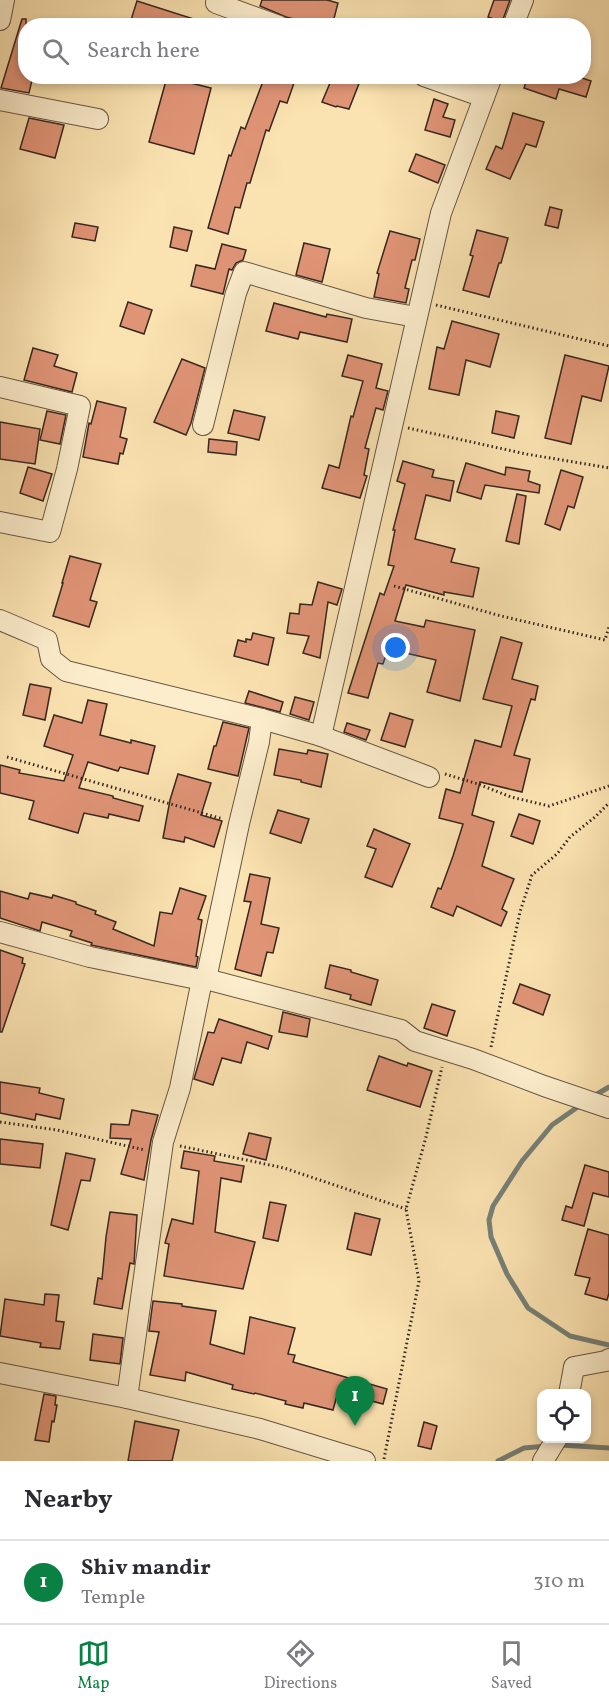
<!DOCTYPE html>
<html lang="en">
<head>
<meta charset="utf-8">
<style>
	:root { --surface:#fff; --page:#f2f2f3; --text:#2b2b33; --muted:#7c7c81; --line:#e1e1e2; --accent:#0b8043 }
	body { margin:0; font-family:Vollkorn,serif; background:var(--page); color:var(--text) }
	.controls { position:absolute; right:18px; bottom:18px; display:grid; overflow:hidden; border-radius:12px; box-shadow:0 3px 9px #0003 }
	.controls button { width:54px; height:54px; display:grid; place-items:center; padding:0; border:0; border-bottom:2px solid var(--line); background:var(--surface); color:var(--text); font:30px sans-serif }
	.you { position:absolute; left:396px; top:648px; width:21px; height:21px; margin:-15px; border:4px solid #fff; border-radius:50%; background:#1a73e8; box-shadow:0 0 0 9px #1a73e833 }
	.badge { display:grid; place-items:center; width:39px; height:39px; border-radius:50%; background:var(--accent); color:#fff; font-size:20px; font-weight:700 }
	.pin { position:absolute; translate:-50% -50px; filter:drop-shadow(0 2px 3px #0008) }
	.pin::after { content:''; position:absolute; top:32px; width:21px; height:18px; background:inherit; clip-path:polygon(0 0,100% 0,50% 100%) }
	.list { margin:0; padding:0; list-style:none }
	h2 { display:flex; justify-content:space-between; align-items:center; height:78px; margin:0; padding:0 24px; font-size:26px }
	h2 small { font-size:20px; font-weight:400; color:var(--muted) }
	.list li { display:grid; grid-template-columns:39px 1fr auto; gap:18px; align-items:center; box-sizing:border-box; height:84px; padding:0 24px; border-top:2px solid var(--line) }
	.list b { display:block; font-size:22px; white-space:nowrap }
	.list p { margin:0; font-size:20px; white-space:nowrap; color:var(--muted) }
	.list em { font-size:20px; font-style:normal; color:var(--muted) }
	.icon { flex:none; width:33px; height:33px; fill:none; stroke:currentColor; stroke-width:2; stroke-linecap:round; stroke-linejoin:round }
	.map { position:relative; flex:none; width:609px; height:1461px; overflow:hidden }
	.search { position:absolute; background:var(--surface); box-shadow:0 3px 9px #0003; left:18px; right:18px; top:18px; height:66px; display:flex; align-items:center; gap:15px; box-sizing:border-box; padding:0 21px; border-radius:24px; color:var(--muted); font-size:22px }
	.sheet { height:162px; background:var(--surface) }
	nav { display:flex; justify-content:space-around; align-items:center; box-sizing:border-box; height:84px; border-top:2px solid var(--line); background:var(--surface); font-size:16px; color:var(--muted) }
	nav a { display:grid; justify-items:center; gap:3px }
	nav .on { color:var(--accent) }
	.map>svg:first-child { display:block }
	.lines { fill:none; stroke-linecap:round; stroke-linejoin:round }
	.stream { stroke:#768178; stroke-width:5 }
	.building { fill:#e09476; stroke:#362720; stroke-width:1.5 }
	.minor-casing { stroke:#675644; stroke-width:22 }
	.path { stroke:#362720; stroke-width:3; stroke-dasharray:1.5 3; stroke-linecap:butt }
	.minor { stroke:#fcedcc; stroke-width:20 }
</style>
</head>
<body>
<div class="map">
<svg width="609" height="1461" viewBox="0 0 609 1461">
	<rect width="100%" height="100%" fill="#fbe3b1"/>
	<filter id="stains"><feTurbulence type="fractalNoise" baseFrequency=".00333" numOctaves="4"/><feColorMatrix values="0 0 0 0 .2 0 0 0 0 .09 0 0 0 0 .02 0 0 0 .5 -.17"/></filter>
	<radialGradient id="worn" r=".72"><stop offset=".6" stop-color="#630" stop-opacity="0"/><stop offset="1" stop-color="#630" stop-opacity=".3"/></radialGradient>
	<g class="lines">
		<g class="stream">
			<polyline points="592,1097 609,1087"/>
			<polyline points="582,1104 552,1125 522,1161 493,1206 489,1220 491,1237 507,1274 528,1308 570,1336 609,1345"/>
			<polyline points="560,1445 609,1448"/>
			<polyline points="498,1461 524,1448 547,1446"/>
		</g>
	</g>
	<g class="building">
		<polygon points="262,0 327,0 338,3 332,26 321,26 286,17 260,6"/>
		<polygon points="494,0 510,0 502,22 488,17"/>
		<polygon points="137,1 203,22 202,26 139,26 130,23"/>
		<polygon points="22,19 26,19 26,76 33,76 29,93 1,88"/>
		<polygon points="265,76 277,76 294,83 287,103 280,101 269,131 266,130 250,183 247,183 240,208 235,207 228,234 208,228 229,155 231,156 241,127 245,129"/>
		<polygon points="333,76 362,76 349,109 337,106 336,107 322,102"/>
		<polygon points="528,76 576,76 591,81 586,97 559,89 556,99 524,88"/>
		<polygon points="167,77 211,88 194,154 149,142"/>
		<polygon points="434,99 448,104 443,117 455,120 450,137 425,130"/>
		<polygon points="513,113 544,122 536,147 526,144 510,179 486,169 496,146 502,149"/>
		<polygon points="29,118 64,125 55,158 20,149"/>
		<polygon points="416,154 445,165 438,183 409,171"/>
		<polygon points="550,207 562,210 558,228 545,225"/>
		<polygon points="75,223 98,227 95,241 72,237"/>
		<polygon points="174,227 192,231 187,251 170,247"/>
		<polygon points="477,230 508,238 501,263 499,263 489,297 463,290 473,256 470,255"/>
		<polygon points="390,231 420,239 415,260 412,260 405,288 409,289 406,303 374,297 379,274 377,273"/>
		<polygon points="304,243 330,249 322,282 296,275"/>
		<polygon points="222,244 246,250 243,260 236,263 232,270 229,269 223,294 191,286 196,265 215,269"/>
		<polygon points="128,302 152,310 144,334 120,326"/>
		<polygon points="274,303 326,317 327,314 352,319 347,342 300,332 298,339 266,331"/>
		<polygon points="452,321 499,334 490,367 466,360 459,395 429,389 437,347 444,349"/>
		<polygon points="33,348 58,355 54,366 77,373 72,392 24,380"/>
		<polygon points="348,355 382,364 376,388 388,391 383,410 376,408 365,448 369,449 364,475 367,476 360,498 322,488 329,465 339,468 351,416 353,417 363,381 342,376"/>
		<polygon points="565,355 609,366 601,401 582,396 571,444 545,438"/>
		<polygon points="182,359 205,368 191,423 186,435 154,422"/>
		<polygon points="97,401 126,408 120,437 127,439 123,454 120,453 118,464 83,457 89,423 91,424"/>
		<polygon points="234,410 265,417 259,440 228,433"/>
		<polygon points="47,411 66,415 60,444 40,440"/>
		<polygon points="496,411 519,416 514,438 492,433"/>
		<polygon points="0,422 40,429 35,464 0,459"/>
		<polygon points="209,439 237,442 236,455 208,452"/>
		<polygon points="403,461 434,470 432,477 454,481 450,501 426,495 415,539 455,549 451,562 479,568 473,597 444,592 444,595 406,585 395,621 424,627 426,620 475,630 460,701 427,692 436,660 388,649 383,664 378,663 368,698 348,693 380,593 384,595 394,566 388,565 395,530 393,530 405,484 397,481"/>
		<polygon points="466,463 505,475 506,467 530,471 528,481 540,485 539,493 485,485 481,499 457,492"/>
		<polygon points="28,467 52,474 43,501 20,493"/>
		<polygon points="561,470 583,477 574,508 568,506 560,530 545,524"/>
		<polygon points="517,494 526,496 519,544 506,541"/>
		<polygon points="70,556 101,564 90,600 97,602 89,627 53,616 63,583 62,583"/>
		<polygon points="318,582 342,589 337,605 328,602 320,658 303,653 309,636 287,633 290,613 299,614 300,604 312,605"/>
		<polygon points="253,633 274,638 268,665 234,656 238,640 246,642 246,639 251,640"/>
		<polygon points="501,637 522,643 512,679 538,686 535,700 531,699 514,755 530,759 522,792 480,782 472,815 494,822 482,866 514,879 502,909 507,912 501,926 457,906 453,916 431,907 438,888 441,889 453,856 463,824 439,818 446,789 460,793 475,740 501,747 512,706 483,699"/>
		<polygon points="30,684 51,688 45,720 23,715"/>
		<polygon points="249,691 283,702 280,712 245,703"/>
		<polygon points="295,697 314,702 309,720 290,714"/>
		<polygon points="88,700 107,704 100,735 131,743 131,740 155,746 148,774 120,767 118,771 88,762 79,788 113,796 113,798 143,806 139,821 109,814 108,818 84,813 78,833 29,819 34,801 0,793 0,765 20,770 19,773 64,781 73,755 44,746 54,715 82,723"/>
		<polygon points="390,713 413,720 405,747 381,740"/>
		<polygon points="223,722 249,728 238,776 208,769 214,746 216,746"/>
		<polygon points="347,723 370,730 366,740 344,732"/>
		<polygon points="279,749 307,754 308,750 328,754 321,787 301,782 301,780 274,775"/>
		<polygon points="178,774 211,783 201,815 222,821 214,847 185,837 184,842 163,838 170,800"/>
		<polygon points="278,810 309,819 301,843 270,833"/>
		<polygon points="519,814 540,821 533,844 511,836"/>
		<polygon points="374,829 410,844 392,887 365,877 376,849 367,846"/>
		<polygon points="250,874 270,878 261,924 279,928 273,953 267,952 261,976 235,969 251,902 244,901"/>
		<polygon points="180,888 206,896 198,919 202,920 196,956 198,957 196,967 91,945 92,943 70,936 72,931 42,922 40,931 0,918 0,891 28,899 30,893 52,898 53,895 76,902 76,904 96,911 95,914 116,922 113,929 154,946 160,912 172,914"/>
		<polygon points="0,950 23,958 22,963 25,964 2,1032 0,1032"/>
		<polygon points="330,965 351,970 351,972 378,980 371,1005 350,999 351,995 325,988"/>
		<polygon points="520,984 550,995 543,1015 513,1003"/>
		<polygon points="432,1004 455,1011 447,1036 424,1028"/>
		<polygon points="283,1012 310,1019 307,1037 279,1032"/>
		<polygon points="219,1019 272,1036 268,1049 247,1042 241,1063 222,1058 213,1085 194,1079 208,1032 214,1033"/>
		<polygon points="379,1056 407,1066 408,1063 432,1071 420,1107 367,1090"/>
		<polygon points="0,1082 40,1088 39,1093 64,1099 60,1119 36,1114 35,1120 0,1113"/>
		<polygon points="132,1110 158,1115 151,1140 144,1180 121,1174 131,1139 110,1138 111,1124 129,1125"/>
		<polygon points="249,1133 271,1138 266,1160 243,1154"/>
		<polygon points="0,1139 43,1144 40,1168 0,1164"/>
		<polygon points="184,1151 215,1156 214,1161 244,1166 241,1182 221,1178 215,1232 255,1242 243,1289 164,1276 169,1244 165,1243 172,1219 193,1224 199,1171 181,1168"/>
		<polygon points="66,1153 95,1159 90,1181 81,1180 68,1230 51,1225"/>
		<polygon points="585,1165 609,1172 609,1197 593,1193 584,1226 562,1220 566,1206 572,1208"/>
		<polygon points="270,1202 286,1205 278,1241 263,1238"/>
		<polygon points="110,1212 137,1215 134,1264 130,1263 122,1309 94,1304 98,1278 102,1279 106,1237"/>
		<polygon points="355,1213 380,1219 371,1255 347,1249"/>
		<polygon points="588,1229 609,1235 609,1293 607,1300 585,1294 590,1278 575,1275"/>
		<polygon points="45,1294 59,1295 56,1321 64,1322 60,1349 40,1347 41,1343 0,1336 5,1299 44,1305"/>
		<polygon points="153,1301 182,1304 182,1306 216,1311 210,1344 244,1354 250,1317 295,1328 288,1354 295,1355 293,1362 387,1389 383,1404 338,1392 333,1410 304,1403 303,1408 285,1404 286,1401 255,1393 254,1394 232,1389 233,1385 186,1372 185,1381 150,1375 159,1332 149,1331"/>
		<polygon points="93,1334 123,1338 120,1364 90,1360"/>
		<polygon points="44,1394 56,1396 55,1405 57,1405 54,1422 52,1421 49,1442 35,1440"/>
		<polygon points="135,1421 179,1430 172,1461 128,1461"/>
		<polygon points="424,1422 437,1426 431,1449 418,1446"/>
	</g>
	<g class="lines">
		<g class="minor-casing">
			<g id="minor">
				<polyline points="216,3 279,26"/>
				<polyline points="0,20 4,0"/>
				<polyline points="513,26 523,0"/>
				<polyline points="424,76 484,97"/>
				<polyline points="0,100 98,119"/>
				<polyline points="0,387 80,406 67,469 50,532 0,522"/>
				<polyline points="203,425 236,293 244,272 366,308 416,317"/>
				<polyline points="0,620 47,640 51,659 66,671 262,719 321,736 429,777"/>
				<polyline points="321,736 441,213 492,76"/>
				<polyline points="0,932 90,957 202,980"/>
				<polyline points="206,979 401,1030 415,1041 473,1059 544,1086 609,1108"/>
				<polyline points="0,1373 127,1398 260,1429 365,1461"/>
				<polyline points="569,1394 574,1367 606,1361 609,1359"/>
				<polyline points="127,1398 163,1142 180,1088 202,980 206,979 239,824 259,742 262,719"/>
				<polyline points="543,1461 557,1438"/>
			</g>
		</g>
		<g class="path">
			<polyline points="436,305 609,346"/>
			<polyline points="408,428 526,454 609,468"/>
			<polyline points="394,586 501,616 605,640 609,627"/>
			<polyline points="7,757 223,819"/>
			<polyline points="445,774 478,784 511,797 549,806 609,786"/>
			<polyline points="491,1047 520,912 532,875 557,854 570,837 595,817 609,803"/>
			<polyline points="0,1122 57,1130 145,1150"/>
			<polyline points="180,1146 284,1168 406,1209"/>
			<polyline points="384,1459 419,1281 406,1209 426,1137 442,1067"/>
		</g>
		<use href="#minor" class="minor"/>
	</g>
	<rect width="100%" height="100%" filter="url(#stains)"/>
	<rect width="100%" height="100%" fill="url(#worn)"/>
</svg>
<div class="controls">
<button><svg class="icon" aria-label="locate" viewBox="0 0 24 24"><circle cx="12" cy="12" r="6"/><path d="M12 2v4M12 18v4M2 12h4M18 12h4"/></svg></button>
</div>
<div class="you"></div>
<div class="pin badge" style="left:355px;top:1426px">1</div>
<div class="search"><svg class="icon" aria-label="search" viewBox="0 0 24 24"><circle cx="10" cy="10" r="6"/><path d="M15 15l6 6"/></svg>Search here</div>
</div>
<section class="sheet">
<h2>Nearby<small></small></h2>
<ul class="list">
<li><span class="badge">1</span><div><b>Shiv mandir</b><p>Temple</p></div><em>310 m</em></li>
</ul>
</section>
<nav>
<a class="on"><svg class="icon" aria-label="map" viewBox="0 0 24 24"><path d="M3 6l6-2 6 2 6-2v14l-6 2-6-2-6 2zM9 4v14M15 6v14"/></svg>Map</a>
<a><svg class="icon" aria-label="directions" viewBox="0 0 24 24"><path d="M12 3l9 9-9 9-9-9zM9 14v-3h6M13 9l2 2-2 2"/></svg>Directions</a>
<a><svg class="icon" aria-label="saved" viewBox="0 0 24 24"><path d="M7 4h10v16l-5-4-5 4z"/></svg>Saved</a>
</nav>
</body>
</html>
